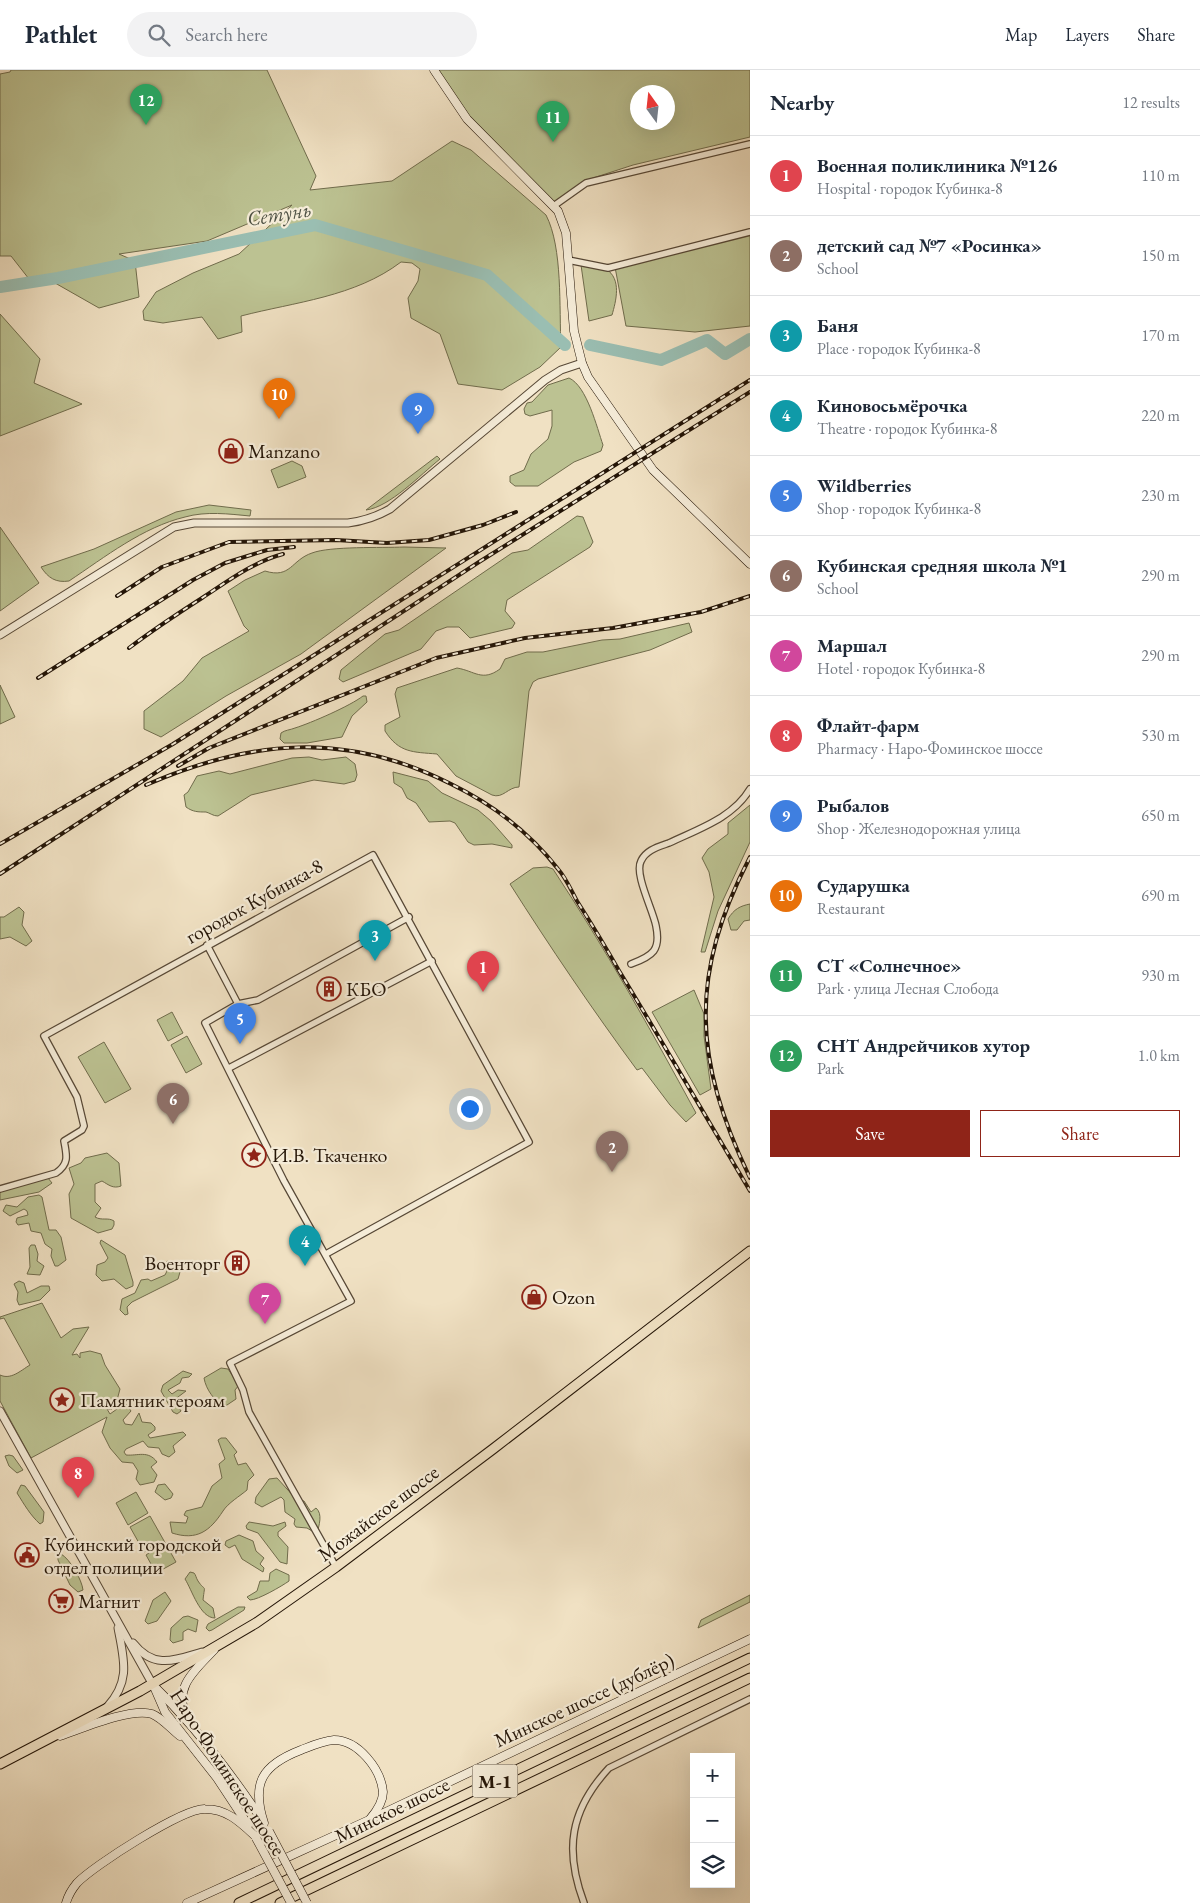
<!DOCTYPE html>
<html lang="en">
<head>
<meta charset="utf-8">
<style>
	:root { --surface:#fff; --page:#f2f2f3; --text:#1f2937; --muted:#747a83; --line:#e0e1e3; --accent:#8f2418 }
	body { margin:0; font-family:"EB Garamond",serif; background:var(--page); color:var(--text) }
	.controls { position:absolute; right:15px; bottom:15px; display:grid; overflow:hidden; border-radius:0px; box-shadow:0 5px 20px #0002 }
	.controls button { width:45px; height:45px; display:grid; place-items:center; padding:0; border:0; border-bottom:1px solid var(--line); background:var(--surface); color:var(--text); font:25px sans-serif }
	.compass { position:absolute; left:630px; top:15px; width:45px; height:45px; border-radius:50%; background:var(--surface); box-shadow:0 5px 20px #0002; rotate:345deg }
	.you { position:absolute; left:469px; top:1038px; width:18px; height:18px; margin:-12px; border:4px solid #fff; border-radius:50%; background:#1a73e8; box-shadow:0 0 0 8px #1a73e833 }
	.badge { display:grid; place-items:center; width:32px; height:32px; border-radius:50%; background:var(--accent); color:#fff; font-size:16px; font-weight:700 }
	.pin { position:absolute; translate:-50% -41px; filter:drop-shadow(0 1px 2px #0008) }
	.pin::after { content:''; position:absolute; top:26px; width:18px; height:15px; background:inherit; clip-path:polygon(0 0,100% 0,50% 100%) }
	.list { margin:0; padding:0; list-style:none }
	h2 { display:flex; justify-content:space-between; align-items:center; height:65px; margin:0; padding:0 20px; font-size:21px }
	h2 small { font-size:16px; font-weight:400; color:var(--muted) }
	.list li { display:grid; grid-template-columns:32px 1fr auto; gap:15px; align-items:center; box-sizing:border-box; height:80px; padding:0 20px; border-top:1px solid var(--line) }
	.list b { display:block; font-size:19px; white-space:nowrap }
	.list p { margin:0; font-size:16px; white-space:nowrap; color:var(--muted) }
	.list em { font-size:16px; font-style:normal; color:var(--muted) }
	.actions { display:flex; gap:10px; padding:15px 20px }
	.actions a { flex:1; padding:11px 0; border:1px solid var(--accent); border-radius:0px; text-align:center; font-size:18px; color:var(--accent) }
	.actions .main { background:var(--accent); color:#fff }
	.icon { flex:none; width:28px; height:28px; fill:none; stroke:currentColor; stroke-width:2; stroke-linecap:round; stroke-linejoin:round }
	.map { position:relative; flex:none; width:750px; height:1833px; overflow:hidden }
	header { display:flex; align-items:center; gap:30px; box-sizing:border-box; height:70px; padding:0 25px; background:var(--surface); border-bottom:1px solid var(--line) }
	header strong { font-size:24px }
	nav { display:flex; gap:28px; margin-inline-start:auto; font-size:18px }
	.search { width:350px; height:45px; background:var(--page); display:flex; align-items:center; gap:12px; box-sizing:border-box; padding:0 18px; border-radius:28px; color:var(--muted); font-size:19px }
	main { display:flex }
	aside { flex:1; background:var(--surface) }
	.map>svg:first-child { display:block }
	.green { fill:#bcc292; stroke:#706c4c; fill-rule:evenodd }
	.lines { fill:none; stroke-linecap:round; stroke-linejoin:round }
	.river { stroke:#9abeb2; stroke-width:12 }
	.minor-casing { stroke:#574836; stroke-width:8 }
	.tertiary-casing { stroke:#574836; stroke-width:9 }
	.secondary-casing { stroke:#241507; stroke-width:9 }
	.primary-casing { stroke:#241507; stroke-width:11 }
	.trunk-casing { stroke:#241507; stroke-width:11 }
	.minor { stroke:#f5ecd8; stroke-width:5.5 }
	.tertiary { stroke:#f5ecd8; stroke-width:7 }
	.secondary { stroke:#f5ecd8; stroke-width:8 }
	.primary { stroke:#f0e1c3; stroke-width:9 }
	.trunk { stroke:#f0e1c3; stroke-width:9 }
	.rail-casing { stroke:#241507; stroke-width:4 }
	.rail { stroke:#f5ecd8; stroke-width:2; stroke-dasharray:5.5; stroke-linecap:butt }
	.secondary-bridge-casing { stroke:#241507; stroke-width:9; stroke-linecap:butt }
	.secondary-bridge { stroke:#f5ecd8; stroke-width:8 }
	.labels { text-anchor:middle; stroke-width:4.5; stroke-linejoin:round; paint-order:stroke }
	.shield { fill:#f5ecd8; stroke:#635646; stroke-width:1 }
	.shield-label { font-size:19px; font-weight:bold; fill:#241507 }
	.poi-label { font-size:20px; fill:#241507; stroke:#f5ecd8; text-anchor:start }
	.street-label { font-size:20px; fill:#241507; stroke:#f5ecd8 }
	.water-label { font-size:21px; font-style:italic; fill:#4d5043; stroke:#f5ecd8 }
</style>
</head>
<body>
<header>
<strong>Pathlet</strong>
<div class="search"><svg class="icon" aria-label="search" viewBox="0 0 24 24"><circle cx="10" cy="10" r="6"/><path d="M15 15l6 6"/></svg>Search here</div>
<nav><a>Map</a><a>Layers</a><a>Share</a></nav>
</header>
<main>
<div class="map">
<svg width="750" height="1833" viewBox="0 0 750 1833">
	<rect width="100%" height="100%" fill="#f0e1c3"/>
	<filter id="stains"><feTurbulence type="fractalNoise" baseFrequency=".004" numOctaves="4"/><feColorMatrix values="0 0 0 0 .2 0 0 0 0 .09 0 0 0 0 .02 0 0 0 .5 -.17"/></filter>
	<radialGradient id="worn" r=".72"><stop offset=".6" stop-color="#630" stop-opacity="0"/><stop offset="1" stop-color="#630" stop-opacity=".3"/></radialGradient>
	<g class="green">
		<path d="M11,0H267L316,106L310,120L392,111L452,71L471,80L546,145C563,178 559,238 561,277L540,297L502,320L458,314L440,264L411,248L408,228L418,211L420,199L412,193L401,192C355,227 295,232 241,246L242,262L218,269L202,247L163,253L144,250L143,241L156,222L193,203L239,184L292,135L207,171L119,184L135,191L139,227L99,238L48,209H29L11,186H0V4L10,2Z"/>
		<path d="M434,0H750V67L633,95L587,110L555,135L467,49ZM638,22H668V52H638Z"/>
		<polygon points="750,163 750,256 695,262 626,256 615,197"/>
		<path d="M581,195C588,196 600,196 606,199C622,209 616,231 612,245L589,251Z"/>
		<polygon points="0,244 40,289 34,313 82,334 0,366"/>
		<path d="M569,308C587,316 597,358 603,375L601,381L574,392L538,416H515L510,412V406L524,400L531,384L548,369L552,356V340L530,346L525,344L524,339L527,333L532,332L548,315Z"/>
		<path d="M437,386L440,389C420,405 390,437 366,440Z"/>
		<polygon points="292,391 302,396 306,407 278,418 271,400"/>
		<path d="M209,435L251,440L250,446C229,444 206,441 185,447C143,457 105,487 69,511C56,513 48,508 41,497L94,479L176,442Z"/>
		<polygon points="577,446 583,447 593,472 590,477 507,530 505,541 515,553 512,558 470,568 459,557 447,557 436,561 421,579 343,612 339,609 341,600 385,564 399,560 512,483 528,480"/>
		<polygon points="0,457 39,513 0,541"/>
		<path d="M404,477L446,478L301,584L226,626L161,667L144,659V641L183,611L202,588L249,561L244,556L228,521L245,510L265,501C291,509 291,490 312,483C330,476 382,478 404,477Z"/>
		<path d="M689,553L692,562L650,580L538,609L533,612L529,621L519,717C508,717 503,729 492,725L456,706L437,684C413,682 399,683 385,661V655L400,647L395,624L397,618L457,598C475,601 482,612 500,599L505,589L527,582H543L602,570L620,569Z"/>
		<polygon points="0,615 15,647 0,654"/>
		<path d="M363,626H366L367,632L352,646L342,667L307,673H284L280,669L281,663C285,660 290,660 295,658C311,653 350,636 363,626Z"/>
		<path d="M309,687L322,690L346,687L355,694L357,705L355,711L344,714L314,710L251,725L218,746C213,746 210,743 206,742C198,742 193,742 186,737L184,725L188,722L197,706L219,701L230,704L292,688Z"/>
		<polygon points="393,702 428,711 442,723 478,740 491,751 512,775 512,778 492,774 474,775 468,772 455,753 450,751 429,752 416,733 407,728 402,718 394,713"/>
		<polygon points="750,735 750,772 718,841 705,882 701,882 714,827 709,802 702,788 708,779 728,764 728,753"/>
		<path d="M547,797L553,799C605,878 651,960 696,1043L686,1052L670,1035L642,998L637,1000C592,939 550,877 510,814L533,798Z"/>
		<path d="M750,834V850L744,851L737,860H731L728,849C734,839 740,836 750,834Z"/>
		<polygon points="19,837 24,842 22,855 32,871 26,876 10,867 0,869 0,847 4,847"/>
		<polygon points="694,920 704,944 704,966 711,1019 700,1025 652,942"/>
		<polygon points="172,942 183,963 168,971 157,950"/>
		<polygon points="187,966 202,994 186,1003 171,975"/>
		<polygon points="104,972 131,1019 105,1033 78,987"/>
		<path d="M107,1083L119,1093L121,1116C113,1119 109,1115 102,1111L95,1114V1132L101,1138L95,1147C102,1151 108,1147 114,1151V1155L112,1159L98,1163L71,1148L69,1124L74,1114L69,1098L81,1093L85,1088Z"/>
		<polygon points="48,1108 52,1113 39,1122 0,1130 0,1119"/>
		<polygon points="39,1125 42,1127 49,1160 56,1160 61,1167 66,1190 58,1196 55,1196 51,1186 52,1179 45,1174 41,1163 31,1161 29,1153 18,1155 16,1152 17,1148 28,1145 27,1141 24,1139 10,1146 3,1141 6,1135 17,1137 28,1127"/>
		<polygon points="101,1170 125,1185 133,1212 133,1216 126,1219 114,1209 102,1211 96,1205 97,1195 105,1192 108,1188 100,1173"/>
		<polygon points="31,1175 35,1175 38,1184 37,1191 44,1196 40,1205 27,1204 30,1197 29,1178"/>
		<polygon points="167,1191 176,1195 180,1202 178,1209 132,1232 127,1237 128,1244 125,1245 120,1240 122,1229 135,1223 141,1210 148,1209 151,1211 165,1205 167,1201 164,1195"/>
		<polygon points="19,1211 24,1213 27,1223 41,1216 49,1216 50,1220 40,1230 19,1235 17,1230 18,1222 14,1214"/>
		<path d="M42,1233L61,1268L73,1259L89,1257L72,1285L77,1284L80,1288V1283L90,1281L101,1284L105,1295L120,1319L116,1334L112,1339H107L110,1344L124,1334L127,1335L131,1341L123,1350L125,1354L132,1355L139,1343L142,1352L151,1353L155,1357V1360L148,1365L150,1368L183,1362L186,1365L173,1376L175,1382L169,1387L162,1384L159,1378L148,1377L143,1371L126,1379L124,1382L126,1385C138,1386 148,1380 157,1392L151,1397L157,1405L154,1412L140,1415L136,1409L138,1401L133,1393L122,1392L110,1378L102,1362L107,1347L31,1388L0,1331V1305C11,1310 20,1301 30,1295L4,1248L0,1249V1247Z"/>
		<path d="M221,1298L228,1299L239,1315L235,1320L236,1329L224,1337C215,1331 206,1320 204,1308Z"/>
		<polygon points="183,1301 192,1304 189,1307 182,1308 180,1313 168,1320 172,1324 178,1320 186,1321 174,1330 181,1341 177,1344 173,1342 161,1321 163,1315"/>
		<path d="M221,1368H226L237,1382L234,1385L238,1395L246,1393L254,1405L248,1411L247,1420C240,1426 228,1433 223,1441C210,1461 197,1471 172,1463L170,1452L186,1453L188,1447L184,1445L186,1441L202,1437L212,1416L222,1408L219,1394L225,1389L218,1370Z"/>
		<polygon points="9,1385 13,1386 23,1400 17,1403 9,1396 5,1386"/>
		<path d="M277,1408L297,1430L304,1431L311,1442L316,1438C323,1444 319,1455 317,1464L307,1458L296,1457L294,1454L295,1449L285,1442L284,1430L281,1427L262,1437L255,1433L256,1427L269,1409Z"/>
		<polygon points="165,1414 173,1424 171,1428 165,1430 155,1422 158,1415"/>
		<path d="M21,1415L25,1416L44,1442L43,1452L40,1454C30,1445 24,1434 17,1423Z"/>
		<polygon points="136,1422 148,1443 128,1455 116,1433"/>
		<polygon points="150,1446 176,1492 156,1503 146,1485 152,1481 151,1478 144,1482 130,1457"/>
		<polygon points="249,1452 273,1456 285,1452 286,1456 278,1462 278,1466 288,1477 287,1494 280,1492 258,1463 247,1459 246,1456"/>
		<polygon points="239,1465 253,1471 256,1481 264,1488 260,1494 264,1498 263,1502 242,1489 235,1475 229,1478 225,1475 226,1471"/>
		<path d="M61,1484C70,1489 82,1510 83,1520L78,1522L70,1515L58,1490V1486Z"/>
		<path d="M276,1499L289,1505V1511C282,1516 258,1530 250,1530L247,1527L257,1521L260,1511H269L270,1503Z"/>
		<path d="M190,1502L194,1503C196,1505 196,1508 198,1511C206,1523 205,1512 203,1530L213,1538L215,1548C200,1548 192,1520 185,1509Z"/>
		<polygon points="165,1522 171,1531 157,1551 148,1554 145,1551 153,1530"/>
		<polygon points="750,1525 750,1532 698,1558 701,1550"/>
		<polygon points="238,1537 245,1537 244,1540 212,1560 209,1561 206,1558 208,1554"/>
		<polygon points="188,1546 198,1550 196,1562 188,1559 183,1562 183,1570 173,1573 170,1570 171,1558 183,1547"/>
	</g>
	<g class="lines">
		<g class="river">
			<polyline points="0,217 58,208 315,155 487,205 565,275"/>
			<polyline points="590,275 661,290 707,270 725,284 750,269"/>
		</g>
		<g class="minor-casing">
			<g id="minor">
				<polyline points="555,135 586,113 750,74"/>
				<polyline points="568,190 608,198 750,162"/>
				<polyline points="207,875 238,934"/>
				<path d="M631,894C653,886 661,880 656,856C653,840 634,804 641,791C646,780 658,777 669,773C698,759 733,748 750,719"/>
				<polyline points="229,998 432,891"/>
				<path d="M0,1119L56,1103C69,1094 67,1086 64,1071L82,1060L84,1056L77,1027L44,966L373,785L529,1072L326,1184"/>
				<polyline points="336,1497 249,1342 243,1320 230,1293 351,1231 284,1111 205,953 238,934 258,930 409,847"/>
				<path d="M584,1833C564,1780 570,1740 609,1698L750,1629"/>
			</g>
		</g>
		<g class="tertiary-casing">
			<g id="tertiary">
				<path d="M0,565L174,457L194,453H348C364,451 376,447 390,439L545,310L561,300L582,293"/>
				<polyline points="0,1341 153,1615"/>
				<path d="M133,1573C154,1600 175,1590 202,1582"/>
				<path d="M107,1637C131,1611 124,1590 118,1558"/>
			</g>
		</g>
		<g class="secondary-casing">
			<g id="secondary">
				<polyline points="434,0 467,49 558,141 566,163 574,261 582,293 588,307 653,400 750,494"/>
				<path d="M153,1615C193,1654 227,1698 258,1744"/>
				<polyline points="155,1619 165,1642 217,1708 248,1755"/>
				<path d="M187,1648C172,1618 195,1600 214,1580"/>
				<path d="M60,1666C81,1659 131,1637 152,1644C162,1648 171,1659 180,1666"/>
				<path d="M264,1753C251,1713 262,1695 301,1680C311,1676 322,1671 334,1670C358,1670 381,1699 383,1722C383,1732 376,1742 370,1749"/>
				<path d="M66,1833C68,1826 72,1819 77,1813C93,1796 183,1738 205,1739C226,1739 239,1751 254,1765"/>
				<polyline points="187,1833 369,1750 750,1569"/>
			</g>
		</g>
		<g class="primary-casing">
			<polyline id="primary" points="0,1694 140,1621 256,1553 336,1497 493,1379 750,1181"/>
		</g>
		<g class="trunk-casing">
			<g id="trunk">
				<polyline points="239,1833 750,1588"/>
				<polyline points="280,1833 750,1608"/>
			</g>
		</g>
		<use href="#minor" class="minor"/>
		<use href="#tertiary" class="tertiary"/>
		<use href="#secondary" class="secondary"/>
		<use href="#primary" class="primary"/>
		<use href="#trunk" class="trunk"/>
		<g class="rail-casing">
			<g id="rail">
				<polyline points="117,526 162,497 229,472 336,470 387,473 429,470 483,455 516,442"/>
				<path d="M129,578C153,560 177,544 202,528C228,511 253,492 283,484"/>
				<polyline points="38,608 193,510 225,493 267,480 294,477"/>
				<polyline points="178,696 209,678 436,588 525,568 613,558 701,542 750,526"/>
				<path d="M146,715C252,669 346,661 451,714C492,734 530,763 558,799C566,808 571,820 577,831C591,853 605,876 618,899C663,973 706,1047 750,1121"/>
				<polyline points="0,774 173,674 750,310"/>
				<path d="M750,787C689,905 693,989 750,1108"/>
				<polyline points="0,804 479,492 750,322"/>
			</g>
		</g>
		<use href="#rail" class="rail"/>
		<g class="secondary-bridge-casing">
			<g id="secondary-bridge">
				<polyline points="269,1761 307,1833"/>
				<polyline points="256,1768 291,1833"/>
			</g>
		</g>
		<use href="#secondary-bridge" class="secondary-bridge"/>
	</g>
	<defs>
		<g id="shop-ring" transform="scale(1.25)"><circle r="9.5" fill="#f5ecd8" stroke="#8f2418" stroke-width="1.5"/><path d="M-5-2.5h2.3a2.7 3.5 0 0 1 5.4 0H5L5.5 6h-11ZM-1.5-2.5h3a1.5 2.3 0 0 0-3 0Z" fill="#8f2418"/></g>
		<g id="building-ring" transform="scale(1.25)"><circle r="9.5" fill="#f5ecd8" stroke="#8f2418" stroke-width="1.5"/><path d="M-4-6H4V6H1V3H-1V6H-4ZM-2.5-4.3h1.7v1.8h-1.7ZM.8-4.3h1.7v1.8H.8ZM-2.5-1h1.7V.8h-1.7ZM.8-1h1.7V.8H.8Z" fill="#8f2418"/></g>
		<g id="sight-ring" transform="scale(1.25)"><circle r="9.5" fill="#f5ecd8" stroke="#8f2418" stroke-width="1.5"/><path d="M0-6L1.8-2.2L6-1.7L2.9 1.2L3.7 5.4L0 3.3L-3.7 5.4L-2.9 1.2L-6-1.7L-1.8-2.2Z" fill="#8f2418"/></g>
		<g id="civic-ring" transform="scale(1.25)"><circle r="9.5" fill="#f5ecd8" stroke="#8f2418" stroke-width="1.5"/><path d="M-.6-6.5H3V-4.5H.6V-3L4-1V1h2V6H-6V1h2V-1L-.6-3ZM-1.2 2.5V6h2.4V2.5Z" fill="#8f2418"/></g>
		<g id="supermarket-ring" transform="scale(1.25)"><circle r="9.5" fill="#f5ecd8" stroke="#8f2418" stroke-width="1.5"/><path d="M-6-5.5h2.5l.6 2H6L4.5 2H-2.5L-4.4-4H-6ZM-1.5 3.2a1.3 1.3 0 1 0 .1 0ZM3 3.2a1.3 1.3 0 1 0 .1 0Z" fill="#8f2418"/></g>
	</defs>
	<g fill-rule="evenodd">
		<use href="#shop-ring" x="231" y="381"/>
		<use href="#building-ring" x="329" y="919"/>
		<use href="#sight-ring" x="254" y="1085"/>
		<use href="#building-ring" x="237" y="1193"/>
		<use href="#shop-ring" x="534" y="1227"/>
		<use href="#sight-ring" x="62" y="1330"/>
		<use href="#civic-ring" x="27" y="1485"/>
		<use href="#supermarket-ring" x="61" y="1531"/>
	</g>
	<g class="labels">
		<rect class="shield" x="472.5" y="1694.5" width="45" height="33" rx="4"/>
		<g class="shield-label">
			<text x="495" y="1718">М-1</text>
		</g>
		<g class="poi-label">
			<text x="248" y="388">Manzano</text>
			<text x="346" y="926">КБО</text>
			<text x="272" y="1092">И.В. Ткаченко</text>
			<text x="220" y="1200" text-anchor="end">Военторг</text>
			<text x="552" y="1234">Ozon</text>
			<text x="80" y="1337">Памятник героям</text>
			<text x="44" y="1481">Кубинский городской<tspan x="44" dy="23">отдел полиции</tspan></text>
			<text x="78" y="1538">Магнит</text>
		</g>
		<g class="street-label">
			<text transform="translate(254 831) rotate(-29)" y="7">городок Кубинка-8</text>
			<text transform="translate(378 1443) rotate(-37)" y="7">Можайское шоссе</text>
			<text transform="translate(584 1630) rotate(-25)" y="7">Минское шоссе (дублёр)</text>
			<text transform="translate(228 1702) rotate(57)" y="7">Наро-Фоминское шоссе</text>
			<text transform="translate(392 1740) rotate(-26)" y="7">Минское шоссе</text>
		</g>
		<g class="water-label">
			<text transform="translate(279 144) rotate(-9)" y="7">Сетунь</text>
		</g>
	</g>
	<rect width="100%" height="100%" filter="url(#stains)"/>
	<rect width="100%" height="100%" fill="url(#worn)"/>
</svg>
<div class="controls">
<button>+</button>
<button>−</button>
<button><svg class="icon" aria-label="layers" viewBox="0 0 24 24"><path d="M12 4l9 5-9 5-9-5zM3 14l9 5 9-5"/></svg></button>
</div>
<svg class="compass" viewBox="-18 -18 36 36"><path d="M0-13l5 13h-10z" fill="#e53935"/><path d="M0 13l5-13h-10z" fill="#747a83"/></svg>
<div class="you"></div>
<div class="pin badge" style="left:483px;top:922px;background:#e0444e">1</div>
<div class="pin badge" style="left:612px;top:1102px;background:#8d6e63">2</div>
<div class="pin badge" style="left:375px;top:891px;background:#0f9aa8">3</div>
<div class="pin badge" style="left:305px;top:1196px;background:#0f9aa8">4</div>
<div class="pin badge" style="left:240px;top:974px;background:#3f7fe0">5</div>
<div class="pin badge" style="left:173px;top:1054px;background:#8d6e63">6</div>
<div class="pin badge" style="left:265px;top:1254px;background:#d1479c">7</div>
<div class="pin badge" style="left:78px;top:1428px;background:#e0444e">8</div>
<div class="pin badge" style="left:418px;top:364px;background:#3f7fe0">9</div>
<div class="pin badge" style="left:279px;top:349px;background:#e8710a">10</div>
<div class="pin badge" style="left:553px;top:72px;background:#2e9e5b">11</div>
<div class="pin badge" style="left:146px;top:55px;background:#2e9e5b">12</div>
</div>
<aside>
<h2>Nearby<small>12 results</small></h2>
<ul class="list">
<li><span class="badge" style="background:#e0444e">1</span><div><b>Военная поликлиника №126</b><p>Hospital · городок Кубинка-8</p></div><em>110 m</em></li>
<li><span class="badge" style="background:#8d6e63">2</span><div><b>детский сад №7 «Росинка»</b><p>School</p></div><em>150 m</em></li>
<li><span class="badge" style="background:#0f9aa8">3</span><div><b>Баня</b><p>Place · городок Кубинка-8</p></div><em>170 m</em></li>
<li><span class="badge" style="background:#0f9aa8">4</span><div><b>Киновосьмёрочка</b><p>Theatre · городок Кубинка-8</p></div><em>220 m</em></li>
<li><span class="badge" style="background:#3f7fe0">5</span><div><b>Wildberries</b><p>Shop · городок Кубинка-8</p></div><em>230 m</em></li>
<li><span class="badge" style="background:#8d6e63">6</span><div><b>Кубинская средняя школа №1</b><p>School</p></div><em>290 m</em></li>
<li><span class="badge" style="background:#d1479c">7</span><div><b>Маршал</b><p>Hotel · городок Кубинка-8</p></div><em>290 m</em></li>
<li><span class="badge" style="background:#e0444e">8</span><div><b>Флайт-фарм</b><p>Pharmacy · Наро-Фоминское шоссе</p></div><em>530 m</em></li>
<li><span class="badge" style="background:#3f7fe0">9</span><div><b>Рыбалов</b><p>Shop · Железнодорожная улица</p></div><em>650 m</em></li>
<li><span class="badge" style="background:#e8710a">10</span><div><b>Сударушка</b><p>Restaurant</p></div><em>690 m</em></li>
<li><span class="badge" style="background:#2e9e5b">11</span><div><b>СТ «Солнечное»</b><p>Park · улица Лесная Слобода</p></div><em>930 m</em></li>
<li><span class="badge" style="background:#2e9e5b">12</span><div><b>СНТ Андрейчиков хутор</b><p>Park</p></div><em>1.0 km</em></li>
</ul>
<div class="actions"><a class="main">Save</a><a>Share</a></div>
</aside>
</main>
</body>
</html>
